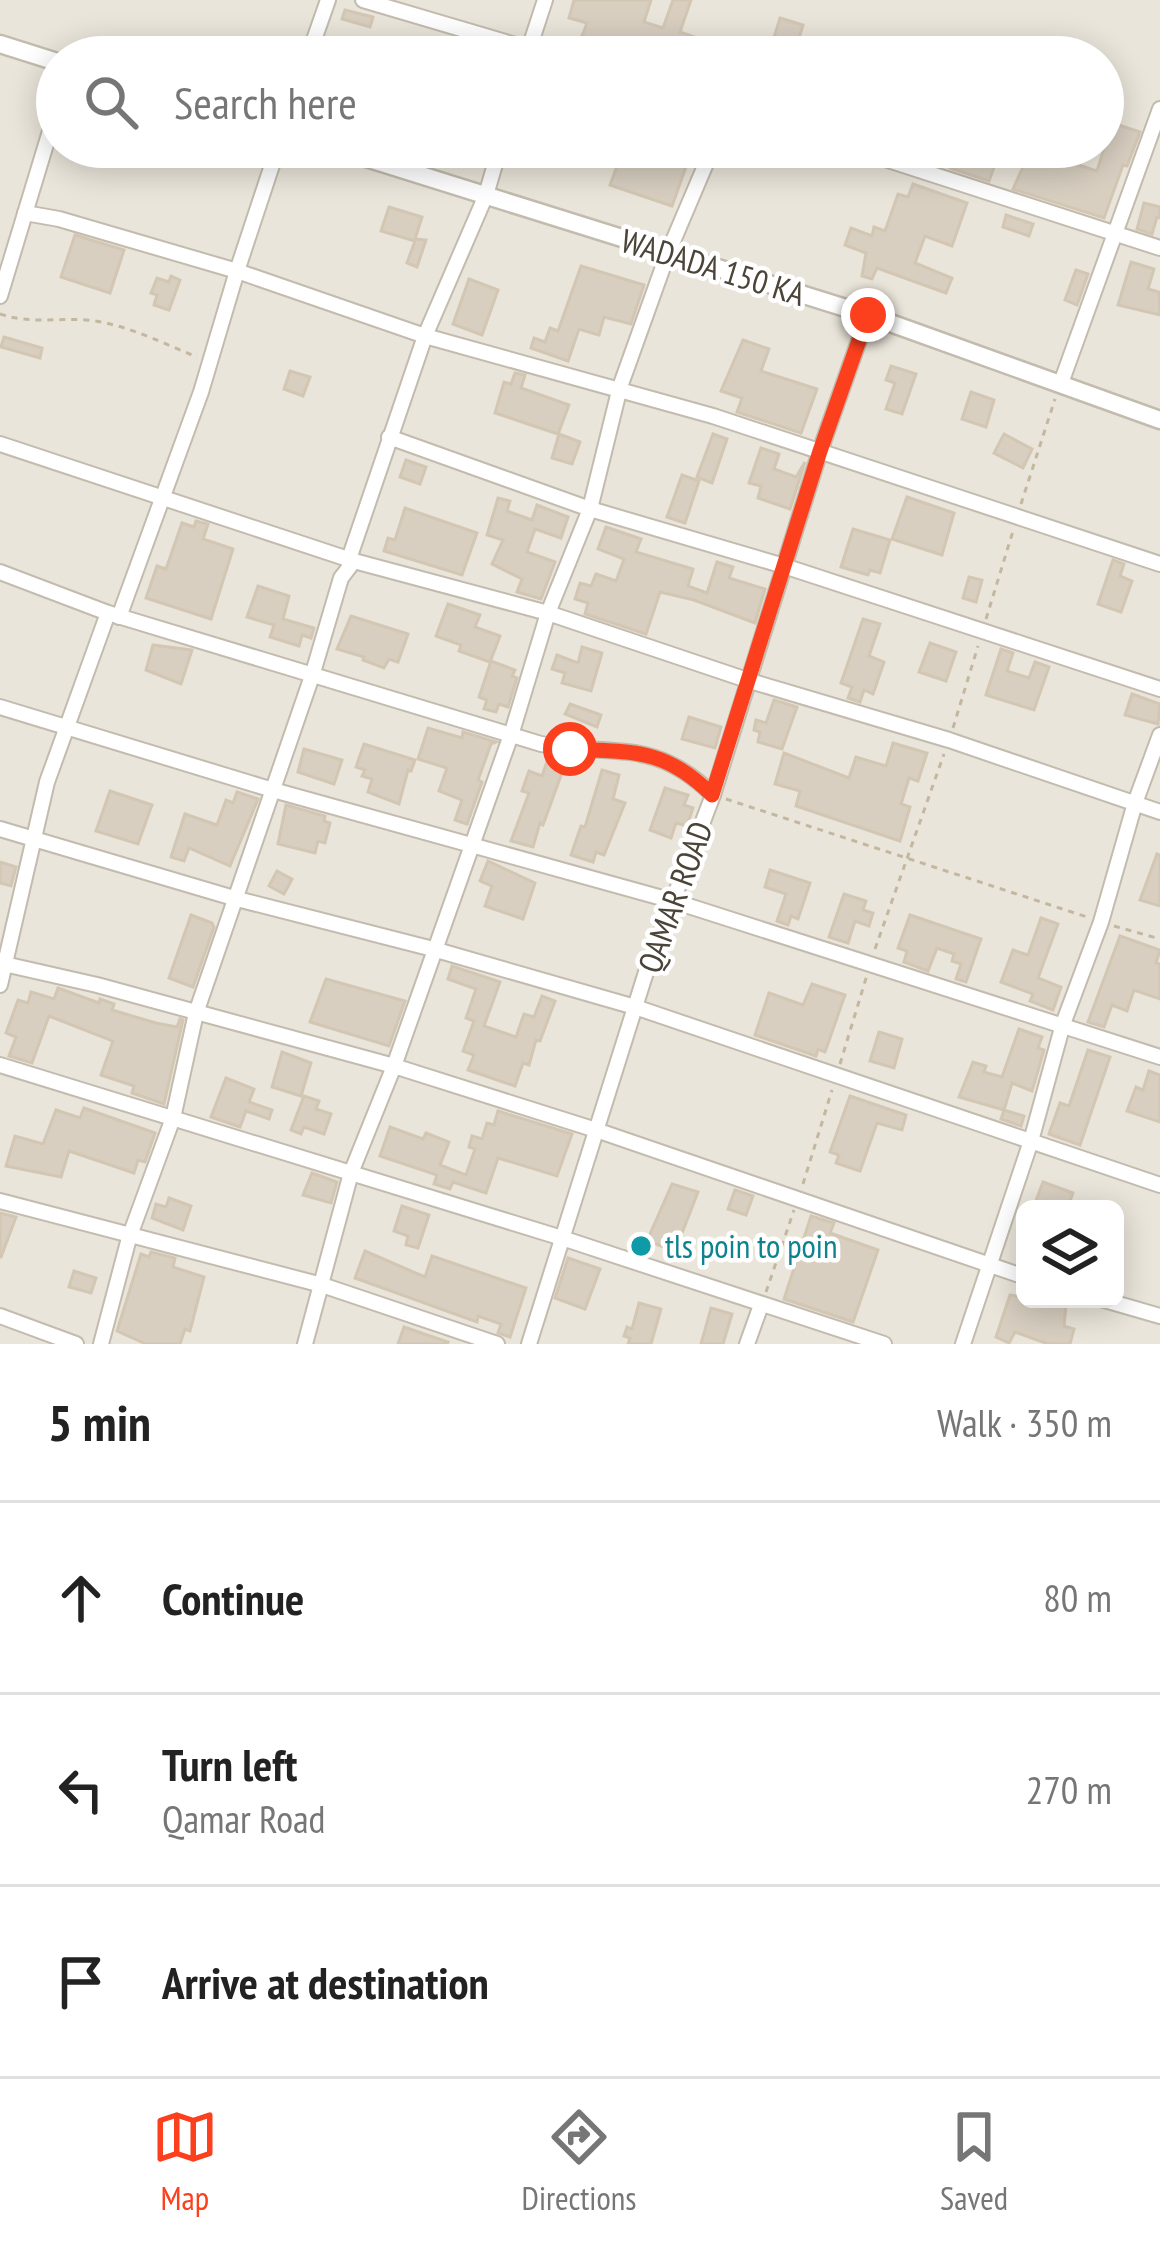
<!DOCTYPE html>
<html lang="en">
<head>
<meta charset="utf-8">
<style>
	:root { --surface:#fff; --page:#f6f6f6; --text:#222; --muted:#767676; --line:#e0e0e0; --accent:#fc3f1d }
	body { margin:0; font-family:"PT Sans Narrow",sans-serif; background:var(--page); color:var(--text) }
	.controls { position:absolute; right:36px; bottom:36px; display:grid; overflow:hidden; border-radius:18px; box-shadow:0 6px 30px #0003 }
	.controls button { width:108px; height:108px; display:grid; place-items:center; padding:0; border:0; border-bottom:3px solid var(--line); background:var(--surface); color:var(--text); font:60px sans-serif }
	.stop { position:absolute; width:36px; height:36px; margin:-27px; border:9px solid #fc3f1d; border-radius:50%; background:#fff }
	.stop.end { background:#fc3f1d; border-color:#fff; box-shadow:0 3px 12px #0008 }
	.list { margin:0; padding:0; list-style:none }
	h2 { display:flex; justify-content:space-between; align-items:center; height:156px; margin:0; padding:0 48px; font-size:51px }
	h2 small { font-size:39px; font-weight:400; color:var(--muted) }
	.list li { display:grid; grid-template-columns:78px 1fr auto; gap:36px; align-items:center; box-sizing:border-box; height:192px; padding:0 48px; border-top:3px solid var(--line) }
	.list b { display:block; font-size:45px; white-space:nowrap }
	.list p { margin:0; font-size:39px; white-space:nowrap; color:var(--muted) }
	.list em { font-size:39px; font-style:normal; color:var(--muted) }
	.icon { flex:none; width:66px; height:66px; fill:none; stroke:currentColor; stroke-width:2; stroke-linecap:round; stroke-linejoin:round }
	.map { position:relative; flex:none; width:1160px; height:1344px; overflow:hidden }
	.search { position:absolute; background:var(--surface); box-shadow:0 6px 30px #0003; left:36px; right:36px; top:36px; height:132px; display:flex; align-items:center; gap:30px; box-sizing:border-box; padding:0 42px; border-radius:66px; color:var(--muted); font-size:45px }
	.sheet { height:732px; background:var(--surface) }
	nav { display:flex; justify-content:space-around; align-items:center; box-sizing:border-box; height:168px; border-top:3px solid var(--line); background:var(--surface); font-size:33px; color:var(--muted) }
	nav a { display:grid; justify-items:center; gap:6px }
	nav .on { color:var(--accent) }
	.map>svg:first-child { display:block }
	.residential { fill:#eae5da; fill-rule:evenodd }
	.building { fill:#d8cfc1; stroke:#d3c7b4; stroke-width:3 }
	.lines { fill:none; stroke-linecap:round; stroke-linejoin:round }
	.minor-casing { stroke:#c2bbae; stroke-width:18 }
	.tertiary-casing { stroke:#c2bbae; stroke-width:21 }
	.path { stroke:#c4b79f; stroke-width:3; stroke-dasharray:6 6; stroke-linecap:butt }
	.minor { stroke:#fff; stroke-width:14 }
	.tertiary { stroke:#fff; stroke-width:16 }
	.route { stroke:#fc3f1d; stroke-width:15 }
	.culture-dot { fill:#0f9aa8; stroke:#fff; stroke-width:4.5 }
	.labels { text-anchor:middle; stroke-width:9; stroke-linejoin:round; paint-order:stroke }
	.street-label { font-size:33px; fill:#4b4439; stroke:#fff }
	.culture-label { font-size:33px; fill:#0d838f; stroke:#fff; text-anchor:start }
</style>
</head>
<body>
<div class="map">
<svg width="1160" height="1344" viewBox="0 0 1160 1344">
	<rect width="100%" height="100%" fill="#f6f3ec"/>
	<path class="residential" d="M0,0H1160V1344H0ZM57,57H1103V147H57ZM1025,1209H1115V1299H1025Z"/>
	<g class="building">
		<polygon points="574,0 651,0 644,22 663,28 673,0 691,0 680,32 717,45 713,57 609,57 578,46 587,23 569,18"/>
		<polygon points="345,10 373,17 370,27 342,19"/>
		<polygon points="780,18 803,25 793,57 768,57"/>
		<polygon points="1112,123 1140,132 1127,166 1123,165 1104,218 1013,189 1032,147 1064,147 1060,159 1097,171"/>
		<polygon points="511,147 551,147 546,164 510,153"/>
		<polygon points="624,147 693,147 672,206 610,185"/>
		<polygon points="724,147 778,147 771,166"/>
		<polygon points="957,147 991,157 988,166 994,167 989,181 950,168"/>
		<polygon points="913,184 967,203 952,246 925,236 915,263 952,278 946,293 877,268 872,279 862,276 866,253 845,245 851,228 872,236 874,227 885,231 898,194 908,197"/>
		<polygon points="1144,203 1160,207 1160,218 1157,217 1152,234 1137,229"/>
		<polygon points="389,207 422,217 415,239 426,240 417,267 407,263 415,241 381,231"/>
		<polygon points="1006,215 1033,224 1029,236 1003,227"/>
		<polygon points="75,235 124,250 110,293 61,277"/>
		<polygon points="1131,262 1154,269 1148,289 1159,292 1160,315 1118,305"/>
		<polygon points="581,266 644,285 631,324 604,317 599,335 579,329 568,361 531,348 534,338 545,342 550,328 558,331"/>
		<polygon points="1076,270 1088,274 1077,305 1065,300"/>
		<polygon points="171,276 180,280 169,310 154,305 157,295 151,293 157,278 169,282"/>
		<polygon points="469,279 498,290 482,335 453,324"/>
		<polygon points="4,337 42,348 40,358 1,347"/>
		<polygon points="743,340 769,349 761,371 817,389 801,433 737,412 742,398 721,391"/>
		<polygon points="891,366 916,374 902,414 886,409 895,383 886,380"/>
		<polygon points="290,371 310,377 303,396 284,389"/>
		<polygon points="515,373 525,375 521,388 569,405 558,434 495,413 504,382 511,384"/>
		<polygon points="971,392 994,400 986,427 962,419"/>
		<polygon points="559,434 580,442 572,464 552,458"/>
		<polygon points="713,434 727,439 712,483 697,477"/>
		<polygon points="1004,434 1032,449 1023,468 994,453"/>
		<polygon points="761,448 779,454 774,469 796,477 805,462 790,509 758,498 761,486 749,483"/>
		<polygon points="406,460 426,467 420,484 400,477"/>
		<polygon points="682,475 699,481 685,523 667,517"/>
		<polygon points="907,497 954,513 942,555 892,539"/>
		<polygon points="498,498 510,501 507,511 532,520 537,505 568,517 561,538 535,529 527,552 555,562 541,599 517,592 522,579 492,564 503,540 487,535"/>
		<polygon points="405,508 477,533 462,575 384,551 388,538 395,540"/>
		<polygon points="196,521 208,524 203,539 233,549 211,619 146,598 157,566 166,569 182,523 194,527"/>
		<polygon points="606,527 641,539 636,552 693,569 688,586 707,593 717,562 733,567 729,578 765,589 755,623 694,600 660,592 646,634 585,614 588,603 575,599 580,583 591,586 596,574 616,581 624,559 598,549"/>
		<polygon points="853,529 890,540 880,573 870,570 868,575 841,567"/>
		<polygon points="1113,560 1124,564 1120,576 1132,581 1121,612 1098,604"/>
		<polygon points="969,577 982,580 976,602 963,598"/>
		<polygon points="258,586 289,596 283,619 314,628 311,638 302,635 299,646 280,640 270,637 274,625 247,617"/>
		<polygon points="448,604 480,615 475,627 500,636 490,662 459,651 461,645 436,636"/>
		<polygon points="351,616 408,634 398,662 389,659 384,668 363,660 364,657 337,649"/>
		<polygon points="863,619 880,624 869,656 884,662 873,694 864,690 860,702 848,698 852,687 841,683"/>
		<polygon points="930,643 956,652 946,681 919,672"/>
		<polygon points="153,645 192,650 181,684 146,670"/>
		<polygon points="582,647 602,653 591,691 562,683 565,673 552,669 557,655 578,663"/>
		<polygon points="1001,649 1013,653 1007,671 1029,678 1035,662 1049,667 1034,710 986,695"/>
		<polygon points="491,661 515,670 512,676 517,678 508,707 499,704 496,712 484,709 487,700 479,697"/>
		<polygon points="1132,694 1160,704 1158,724 1125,715"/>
		<polygon points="774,700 797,707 782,749 758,742 760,732 754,730 756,720 766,723"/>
		<polygon points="570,704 601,715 597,727 565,714"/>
		<polygon points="689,717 721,727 715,748 682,739"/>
		<polygon points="428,728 462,738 463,732 496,742 491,744 478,780 482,782 467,824 455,820 462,800 439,791 447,768 418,759"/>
		<polygon points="893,743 927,753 918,781 909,778 901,804 910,807 900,841 796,806 800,791 775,784 784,753 849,778 856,757 886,766"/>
		<polygon points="364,744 415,760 411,771 408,770 399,804 368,792 372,779 362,776 365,770 356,767"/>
		<polygon points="304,749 342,760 334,784 298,772"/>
		<polygon points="549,756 567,759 543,825 540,823 533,847 511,841 529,793 522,791 529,771 542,776"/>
		<polygon points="602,770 619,775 613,799 625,803 604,855 596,852 593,862 571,855 581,826 585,827"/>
		<polygon points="665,788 688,795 684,805 693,808 687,826 676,823 671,838 650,830"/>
		<polygon points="110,791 152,805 138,844 96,831"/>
		<polygon points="237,792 258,799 230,866 189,848 184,861 171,857 185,814 217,825 226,800 233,803"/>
		<polygon points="286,805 325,816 324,821 330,823 325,843 318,841 315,853 278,844"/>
		<polygon points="1157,854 1160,855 1160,906 1140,900"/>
		<polygon points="488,861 535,883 523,919 485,906 492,886 480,881"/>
		<polygon points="0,862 16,867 11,886 0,883"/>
		<polygon points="770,870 810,883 798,919 791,916 788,925 777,921 786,894 765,887"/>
		<polygon points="277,871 292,879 284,894 269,886"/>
		<polygon points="844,894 866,901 863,910 873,913 869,926 855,921 848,943 829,937"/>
		<polygon points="191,915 212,923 214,927 193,987 169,978"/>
		<polygon points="910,915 981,939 966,982 956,979 961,964 952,961 954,954 937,948 928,971 904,962 907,951 898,948"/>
		<polygon points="1041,918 1058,924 1038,978 1061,987 1053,1010 1030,1001 1033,994 1001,982 1013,950 1028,955"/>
		<polygon points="1120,936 1160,950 1156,963 1160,964 1160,999 1134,990 1127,1011 1112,1005 1104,1027 1088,1022"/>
		<polygon points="452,966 500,982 484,1026 516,1037 524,1014 534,1017 542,996 555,1001 540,1041 536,1040 529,1065 523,1063 515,1086 468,1070 474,1055 463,1051 474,1021 466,1018 476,989 448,979"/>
		<polygon points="326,979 405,1001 389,1046 310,1022"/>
		<polygon points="812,984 845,995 825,1052 818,1049 816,1056 755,1035 769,993 803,1005"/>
		<polygon points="58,988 99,1003 100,999 114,1004 112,1010 156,1023 177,1027 180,1019 183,1020 164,1104 132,1093 134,1086 101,1075 113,1041 49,1016 32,1063 9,1056 16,1037 6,1033 18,1000 28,1003 31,992 54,999"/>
		<polygon points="1019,1029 1042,1037 1038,1048 1044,1050 1032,1091 1012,1083 1004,1110 1024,1116 1021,1126 1001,1119 1004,1110 959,1097 973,1062 986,1066 984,1072 1002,1077"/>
		<polygon points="879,1032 902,1039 894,1068 870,1061"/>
		<polygon points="1088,1050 1110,1057 1080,1145 1049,1134 1060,1103 1069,1106"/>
		<polygon points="282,1052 311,1063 301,1096 272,1087"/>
		<polygon points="1149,1071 1160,1075 1160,1122 1127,1111 1136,1087 1143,1090"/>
		<polygon points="226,1078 254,1089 249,1102 272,1110 269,1119 246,1111 240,1127 211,1117"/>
		<polygon points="304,1096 319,1101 316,1109 331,1114 324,1134 304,1127 301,1134 291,1130"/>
		<polygon points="850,1096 906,1115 902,1130 877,1123 860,1171 836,1163 839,1155 830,1152"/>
		<polygon points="84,1108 155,1133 145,1162 138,1160 134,1173 69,1151 61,1177 6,1166 15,1136 43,1144 56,1110 80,1118"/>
		<polygon points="498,1111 572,1134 557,1176 498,1158 486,1193 453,1182 450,1189 434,1184 437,1175 380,1156 390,1127 423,1139 426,1133 449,1142 440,1165 466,1175 475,1149 469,1147 472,1136 482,1139 487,1123 494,1125"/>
		<polygon points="312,1173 337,1182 331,1203 303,1195"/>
		<polygon points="1043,1182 1073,1193 1067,1209 1033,1209"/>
		<polygon points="672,1184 698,1192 675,1251 647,1241"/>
		<polygon points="735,1190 753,1196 746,1215 728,1209"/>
		<polygon points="169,1198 191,1206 183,1230 152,1218 156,1204 166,1207"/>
		<polygon points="402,1206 429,1215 418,1248 406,1245 408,1236 394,1231"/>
		<polygon points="0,1213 16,1217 1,1257 0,1257"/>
		<polygon points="811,1216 834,1223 830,1233 878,1250 853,1322 784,1299"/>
		<polygon points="365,1251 425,1277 432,1256 526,1288 510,1337 498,1333 501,1324 478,1316 477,1322 355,1278"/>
		<polygon points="151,1252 175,1258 173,1267 204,1277 190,1331 185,1329 180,1344 146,1344 117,1331 141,1254 149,1257"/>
		<polygon points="568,1258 600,1269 585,1309 555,1298"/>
		<polygon points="74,1271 96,1278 91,1293 69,1287"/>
		<polygon points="1010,1295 1066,1304 1064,1326 1074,1329 1070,1344 1048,1344 1015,1332 1009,1343 996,1337"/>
		<polygon points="639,1303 661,1309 651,1344 628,1344 630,1338 624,1336 627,1327 632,1329"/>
		<polygon points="711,1308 732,1314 723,1344 701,1344"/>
		<polygon points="404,1327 448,1342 447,1344 398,1344"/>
	</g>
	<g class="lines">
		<g class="minor-casing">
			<g id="minor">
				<polyline points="363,0 556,57"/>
				<polyline points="528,52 545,0"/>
				<polyline points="308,57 328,0"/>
				<polyline points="848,147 1160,248"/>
				<polyline points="25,213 59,219 237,271 278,147"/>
				<polyline points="0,296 57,108"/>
				<polyline points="1061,383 1160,109"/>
				<polyline points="389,437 590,509 784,566 1160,689"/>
				<polyline points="0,444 354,561"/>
				<polyline points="349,559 425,336 486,195 500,147"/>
				<path d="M0,572L108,613L541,744C614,757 654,737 713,795"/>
				<polyline points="119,617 201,392 237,271 425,336 713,416 1160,564"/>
				<polyline points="0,707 273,790 673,901 1160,1057"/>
				<polyline points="0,829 237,899 433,949 635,1007 1160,1185"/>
				<polyline points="0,963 97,985 394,1066 596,1130 1025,1277"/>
				<polyline points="0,985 47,782 108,613"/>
				<polyline points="0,1065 562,1238 884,1344"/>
				<polyline points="0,1201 322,1285 497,1344"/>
				<polyline points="1101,1299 1160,1316"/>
				<polyline points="0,1316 76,1344"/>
				<polyline points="101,1344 129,1238 173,1118 196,1013 312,676 341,578 354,561 548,613 750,681 949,740 1160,812"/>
				<polyline points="305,1344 351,1173 394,1066 512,732 548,613 590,509 620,387 668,253 713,147"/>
				<polyline points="529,1344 647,969 713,795 820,451 868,315"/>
				<polyline points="747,1344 761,1305"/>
				<polyline points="963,1344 1031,1141 1063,1024 1101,922 1135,803 1160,735"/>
			</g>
		</g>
		<g class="tertiary-casing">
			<g id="tertiary">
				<polyline points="0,44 57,62"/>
				<polyline points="331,147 868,315 1160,420"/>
			</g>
		</g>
		<g class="path">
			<path d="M0,314C30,324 55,318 86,320C124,323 162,343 197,357"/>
			<polyline points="1021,504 1055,399"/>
			<polyline points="986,619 1013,531"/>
			<polyline points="953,728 978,646"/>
			<polyline points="726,799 1087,917"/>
			<polyline points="1114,926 1160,939"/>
			<polyline points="875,949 944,754"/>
			<polyline points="840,1064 867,975"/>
			<polyline points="803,1184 832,1090"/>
			<polyline points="766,1292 794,1210"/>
		</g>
		<use href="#minor" class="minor"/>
		<use href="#tertiary" class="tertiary"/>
	</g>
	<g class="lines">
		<path class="route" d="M570,749C633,752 665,748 712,795L820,451L868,315"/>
	</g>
	<circle class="culture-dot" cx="641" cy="1246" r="12"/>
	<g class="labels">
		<g class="street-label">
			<text transform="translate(713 267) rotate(17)" y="12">WADADA 150 KA</text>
			<text transform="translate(675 897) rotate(-70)" y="12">QAMAR ROAD</text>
		</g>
		<g class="culture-label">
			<text x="665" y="1258">tls poin to poin</text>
		</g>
	</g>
</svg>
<div class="controls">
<button><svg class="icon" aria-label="layers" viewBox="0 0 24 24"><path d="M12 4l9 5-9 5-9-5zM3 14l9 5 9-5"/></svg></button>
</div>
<div class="stop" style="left:570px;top:749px"></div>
<div class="stop end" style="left:868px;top:315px"></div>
<div class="search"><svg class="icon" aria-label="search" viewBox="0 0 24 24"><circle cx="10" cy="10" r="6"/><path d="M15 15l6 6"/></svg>Search here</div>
</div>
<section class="sheet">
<h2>5 min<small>Walk · 350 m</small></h2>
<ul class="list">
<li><svg class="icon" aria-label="ahead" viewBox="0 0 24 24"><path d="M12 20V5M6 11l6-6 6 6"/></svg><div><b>Continue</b></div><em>80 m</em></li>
<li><svg class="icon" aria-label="left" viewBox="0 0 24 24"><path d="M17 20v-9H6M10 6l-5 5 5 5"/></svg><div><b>Turn left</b><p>Qamar Road</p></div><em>270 m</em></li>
<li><svg class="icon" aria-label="arrive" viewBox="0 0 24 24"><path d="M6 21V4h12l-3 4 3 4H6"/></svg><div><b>Arrive at destination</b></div></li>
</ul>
</section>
<nav>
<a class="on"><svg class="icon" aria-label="map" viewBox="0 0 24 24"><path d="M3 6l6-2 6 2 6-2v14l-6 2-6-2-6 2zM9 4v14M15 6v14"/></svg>Map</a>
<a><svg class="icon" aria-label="directions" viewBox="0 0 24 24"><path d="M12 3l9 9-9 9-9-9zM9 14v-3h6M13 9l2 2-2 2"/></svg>Directions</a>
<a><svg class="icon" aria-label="saved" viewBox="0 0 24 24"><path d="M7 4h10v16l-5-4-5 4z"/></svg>Saved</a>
</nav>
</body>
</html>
